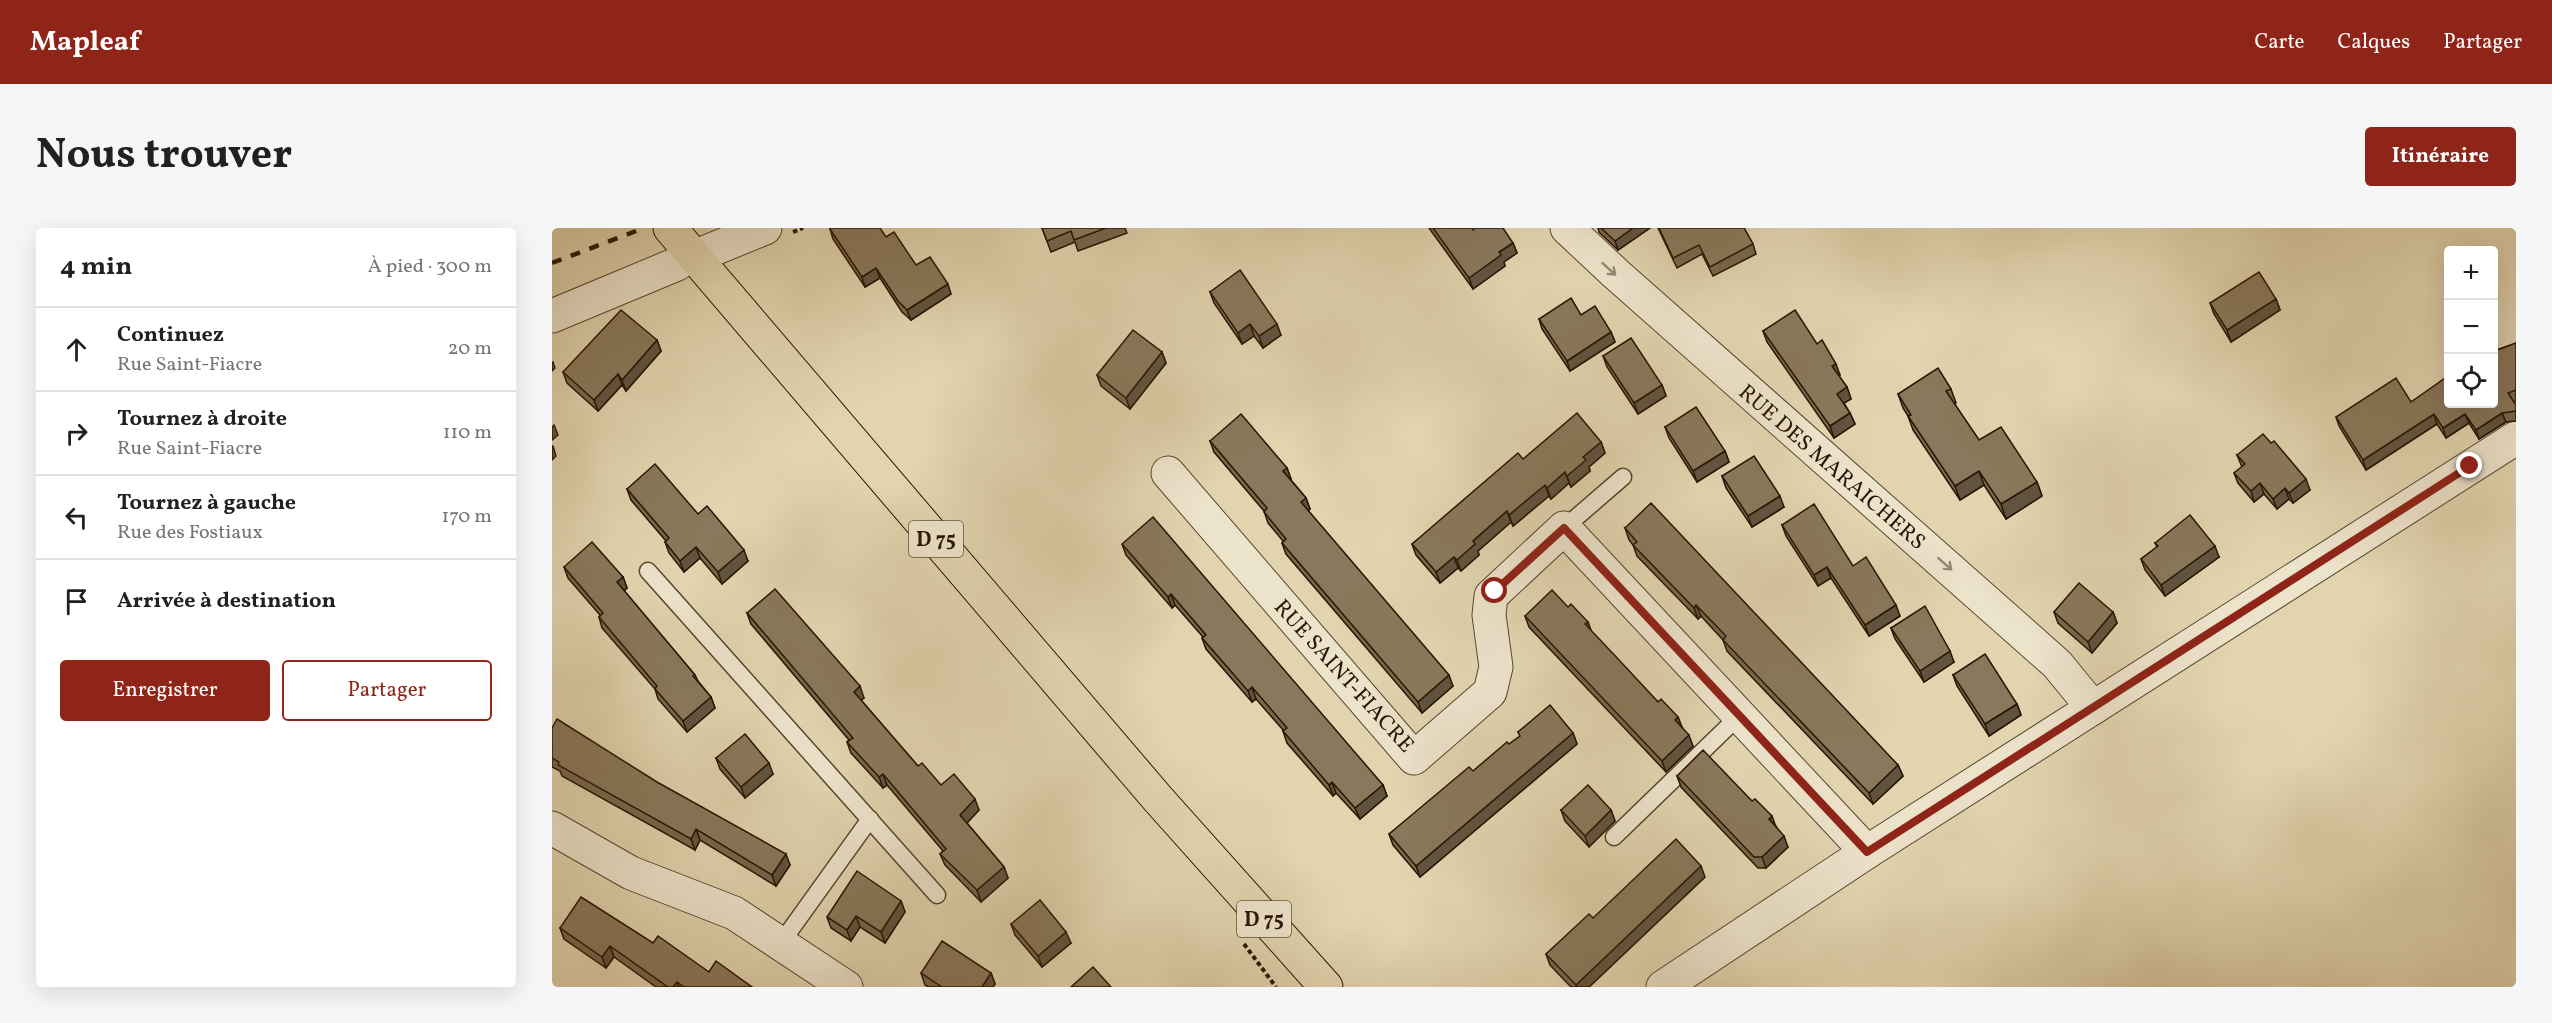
<!DOCTYPE html>
<html lang="fr">
<head>
<meta charset="utf-8">
<style>
	:root { --surface:#fff; --page:#f6f6f6; --text:#202124; --muted:#757577; --line:#e0e0e0; --accent:#8f2418 }
	body { margin:0; font-family:Vollkorn,serif; background:var(--page); color:var(--text) }
	.controls { position:absolute; right:18px; top:18px; display:grid; overflow:hidden; border-radius:6px; box-shadow:0 6px 24px #0002 }
	.controls button { width:54px; height:54px; display:grid; place-items:center; padding:0; border:0; border-bottom:2px solid var(--line); background:var(--surface); color:var(--text); font:30px sans-serif }
	.stop { position:absolute; width:18px; height:18px; margin:-14px; border:4px solid #8f2418; border-radius:50%; background:#fff }
	.stop.end { background:#8f2418; border-color:#fff; box-shadow:0 2px 6px #0008 }
	.list { margin:0; padding:0; list-style:none }
	h2 { display:flex; justify-content:space-between; align-items:center; height:78px; margin:0; padding:0 24px; font-size:26px }
	h2 small { font-size:20px; font-weight:400; color:var(--muted) }
	.list li { display:grid; grid-template-columns:39px 1fr auto; gap:18px; align-items:center; box-sizing:border-box; height:84px; padding:0 24px; border-top:2px solid var(--line) }
	.list b { display:block; font-size:22px; white-space:nowrap }
	.list p { margin:0; font-size:20px; white-space:nowrap; color:var(--muted) }
	.list em { font-size:20px; font-style:normal; color:var(--muted) }
	.actions { display:flex; gap:12px; padding:18px 24px }
	.actions a { flex:1; padding:14px 0; border:2px solid var(--accent); border-radius:6px; text-align:center; font-size:21px; color:var(--accent) }
	.actions .main { background:var(--accent); color:#fff }
	.icon { flex:none; width:33px; height:33px; fill:none; stroke:currentColor; stroke-width:2; stroke-linecap:round; stroke-linejoin:round }
	.map { position:relative; flex:none; width:1964px; height:759px; overflow:hidden; border-radius:6px }
	header { display:flex; align-items:center; gap:36px; box-sizing:border-box; height:84px; padding:0 30px; background:var(--accent); color:#fff }
	header strong { font-size:28px }
	nav { display:flex; gap:33px; margin-inline-start:auto; font-size:21px }
	.intro { display:flex; align-items:center; justify-content:space-between; box-sizing:border-box; height:144px; padding:0 36px }
	h1 { margin:0; font-size:42px }
	.button { padding:15px 27px; border-radius:6px; background:var(--accent); color:#fff; font-size:21px; font-weight:700 }
	main { display:flex; gap:36px; padding:0 36px }
	aside { flex:1; background:var(--surface); border-radius:6px; box-shadow:0 6px 24px #0002 }
	.map>svg:first-child { display:block }
	.lines { fill:none; stroke-linecap:round; stroke-linejoin:round }
	.lane-casing { stroke:#58452c; stroke-width:19 }
	.street-casing { stroke:#58452c; stroke-width:35 }
	.primary-casing { stroke:#2a1500; stroke-width:35 }
	.path { stroke:#2a1500; stroke-width:4; stroke-dasharray:4.5 3; stroke-linecap:butt }
	.lane { stroke:#ece3cb; stroke-width:16 }
	.street { stroke:#ece3cb; stroke-width:33 }
	.primary { stroke:#e1d4af; stroke-width:33 }
	.rail { stroke:#2a1500; stroke-width:4.5; stroke-dasharray:10 10; stroke-linecap:butt }
	.wall { fill:#76674e; stroke:#2a1500; stroke-width:1.5 }
	.shaded-wall { fill:#605440; stroke:#2a1500; stroke-width:1.5 }
	.building { fill:#89785b; stroke:#2a1500; stroke-width:1.5 }
	.oneway { stroke:#958670 }
	.route { stroke:#8f2418; stroke-width:8 }
	.labels { text-anchor:middle; stroke-width:4.5; stroke-linejoin:round; paint-order:stroke }
	.shield { fill:#ece3cb; stroke:#64533d; stroke-width:1.5 }
	.shield-label { font-size:21px; font-weight:bold; fill:#2a1500 }
	.street-label { font-size:22px; fill:#2a1500; stroke:#ece3cb }
</style>
</head>
<body>
<header>
<strong>Mapleaf</strong>
<nav><a>Carte</a><a>Calques</a><a>Partager</a></nav>
</header>
<div class="intro"><h1>Nous trouver</h1><a class="button">Itinéraire</a></div>
<main>
<aside>
<h2>4 min<small>À pied · 300 m</small></h2>
<ul class="list">
<li><svg class="icon" aria-label="ahead" viewBox="0 0 24 24"><path d="M12 20V5M6 11l6-6 6 6"/></svg><div><b>Continuez</b><p>Rue Saint-Fiacre</p></div><em>20 m</em></li>
<li><svg class="icon" aria-label="right" viewBox="0 0 24 24"><path d="M7 20v-9h11M14 6l5 5-5 5"/></svg><div><b>Tournez à droite</b><p>Rue Saint-Fiacre</p></div><em>110 m</em></li>
<li><svg class="icon" aria-label="left" viewBox="0 0 24 24"><path d="M17 20v-9H6M10 6l-5 5 5 5"/></svg><div><b>Tournez à gauche</b><p>Rue des Fostiaux</p></div><em>170 m</em></li>
<li><svg class="icon" aria-label="arrive" viewBox="0 0 24 24"><path d="M6 21V4h12l-3 4 3 4H6"/></svg><div><b>Arrivée à destination</b></div></li>
</ul>
<div class="actions"><a class="main">Enregistrer</a><a>Partager</a></div>
</aside>
<div class="map">
<svg width="1964" height="759" viewBox="0 0 1964 759">
	<rect width="100%" height="100%" fill="#e1d4af"/>
	<filter id="stains"><feTurbulence type="fractalNoise" baseFrequency=".00333" numOctaves="4"/><feColorMatrix values="0 0 0 0 .2 0 0 0 0 .09 0 0 0 0 .02 0 0 0 .5 -.17"/></filter>
	<radialGradient id="worn" r=".72"><stop offset=".6" stop-color="#630" stop-opacity="0"/><stop offset="1" stop-color="#630" stop-opacity=".3"/></radialGradient>
	<g class="lines">
		<g class="lane-casing">
			<g id="lane">
				<polyline points="1012,300 1071,249"/>
				<polyline points="96,343 385,667"/>
				<polyline points="1062,609 1187,488"/>
				<polyline points="229,715 318,591"/>
			</g>
		</g>
		<g class="street-casing">
			<g id="street">
				<polyline points="1015,0 1063,45 1505,436 1541,480"/>
				<polyline points="142,29 213,0"/>
				<polyline points="0,88 125,36"/>
				<polyline points="616,245 862,530 938,464 944,439 937,387 939,368 1012,300 1315,624"/>
				<polyline points="0,600 79,645 182,685 294,759"/>
				<polyline points="1111,759 1315,624 1964,210"/>
			</g>
		</g>
		<g class="primary-casing">
			<polyline id="primary" points="118,0 606,571 774,759"/>
		</g>
		<g class="path">
			<polyline points="241,4 251,0"/>
			<polyline points="692,716 724,759"/>
		</g>
		<use href="#lane" class="lane"/>
		<use href="#street" class="street"/>
		<use href="#primary" class="primary"/>
		<polyline class="rail" points="0,35 92,0"/>
	</g>
	<g class="wall">
		<polygon points="490,0 573,0 575,5 526,23 523,14 499,24"/>
		<polygon points="877,0 920,0 921,2 961,15 965,25 952,34 953,38 921,61"/>
		<polygon points="1046,0 1098,0 1066,22 1047,4"/>
		<polygon points="1106,0 1192,0 1201,16 1204,26 1161,48 1150,26 1125,40"/>
		<polygon points="278,1 364,37 399,66 359,92 350,84 328,50 313,59 281,11"/>
		<polygon points="658,64 729,107 711,120 702,108 690,116 662,75"/>
		<polygon points="1724,71 1728,82 1679,114 1662,86 1658,75"/>
		<polygon points="1029,87 1059,104 1063,114 1018,143 990,101 987,91"/>
		<polygon points="1211,103 1265,116 1288,147 1287,148 1295,159 1299,171 1292,175 1298,185 1303,196 1282,210 1215,114"/>
		<polygon points="105,112 109,123 74,163 70,157 46,183 15,155 11,144"/>
		<polygon points="1964,115 1964,173 1962,174 1964,177 1964,193 1954,194 1927,211 1917,195 1894,210 1885,196 1814,242 1787,198 1784,189 1859,174 1945,122"/>
		<polygon points="610,124 614,135 578,181 549,158 545,147"/>
		<polygon points="1051,128 1110,157 1114,168 1086,186 1055,139"/>
		<polygon points="1399,161 1404,175 1402,176 1427,212 1485,254 1490,268 1454,291 1432,257 1408,272 1361,202 1356,188 1351,180 1346,166"/>
		<polygon points="1113,199 1173,223 1177,234 1145,254 1117,210"/>
		<polygon points="658,213 735,240 739,251 738,251 754,270 758,281 756,283 901,458 870,485 734,326 730,315 731,313 716,295 712,283 662,224"/>
		<polygon points="1049,214 1053,225 1037,239 1038,243 1019,259 1017,255 999,271 997,268 961,298 959,294 926,323 927,327 909,343 906,340 888,355 864,327 860,316 971,231"/>
		<polygon points="1685,227 1758,262 1741,275 1737,271 1725,281 1712,266 1702,274 1686,255 1682,245 1690,239"/>
		<polygon points="1170,248 1232,279 1200,299 1174,260"/>
		<polygon points="75,261 146,286 196,333 170,356 148,330 132,344 117,325 113,314 114,313 79,272"/>
		<polygon points="1230,297 1301,338 1348,388 1317,408 1279,350 1266,358 1234,308"/>
		<polygon points="1073,300 1346,537 1351,548 1321,576 1175,423 1171,412 1149,388 1146,391 1085,328 1081,317 1077,312"/>
		<polygon points="1603,315 1667,329 1613,368 1593,342 1589,331 1605,319"/>
		<polygon points="570,316 831,557 835,568 808,591 784,565 781,568 735,515 731,503 732,503 704,471 700,474 654,421 650,410 651,409 623,377 620,380 574,327"/>
		<polygon points="12,339 71,349 75,360 72,363 143,447 146,453 159,469 163,480 135,504 106,471 103,461 50,400 47,389 48,387 16,350"/>
		<polygon points="1016,379 1036,394 1039,403 1106,474 1126,489 1130,499 1141,518 1114,544 977,399 973,388"/>
		<polygon points="1502,384 1561,384 1565,395 1540,425 1506,395"/>
		<polygon points="195,385 312,470 309,472 366,538 389,557 427,582 415,595 452,639 456,650 429,674 393,637 388,626 391,623 335,557 331,560 299,525 295,514 297,512 199,396"/>
		<polygon points="1339,400 1402,434 1372,454 1343,411"/>
		<polygon points="1401,447 1465,476 1469,487 1437,508 1405,458"/>
		<polygon points="0,500 238,637 224,658 148,612 143,622 10,548 8,543 0,539"/>
		<polygon points="966,504 1021,505 1025,516 868,649 841,617 837,606 968,508"/>
		<polygon points="164,530 221,546 193,570 168,541"/>
		<polygon points="1125,548 1224,598 1236,619 1214,640 1206,640 1129,559"/>
		<polygon points="1009,582 1059,582 1063,593 1037,619 1013,593"/>
		<polygon points="1153,649 1037,759 1019,759 998,737 994,726 1041,690"/>
		<polygon points="349,673 353,684 333,715 308,699 299,713 279,700 275,689"/>
		<polygon points="459,696 519,715 490,739 463,707"/>
		<polygon points="8,700 101,715 157,744 200,759 104,759 62,729 54,740 12,711"/>
		<polygon points="369,745 439,745 443,756 441,759 377,759 373,757"/>
	</g>
	<g class="shaded-wall">
		<polygon points="1081,0 1098,0 1066,22 1063,13"/>
		<polygon points="961,15 965,25 952,34 953,38 921,61 917,50 947,24"/>
		<polygon points="324,40 328,50 313,59 310,49"/>
		<polygon points="396,56 399,66 359,92 355,82"/>
		<polygon points="1724,71 1728,82 1679,114 1675,102"/>
		<polygon points="698,96 702,108 690,116 686,105"/>
		<polygon points="725,96 729,107 711,120 707,108"/>
		<polygon points="1059,104 1063,114 1018,143 1015,133"/>
		<polygon points="105,112 109,123 74,163 70,152"/>
		<polygon points="610,124 614,135 578,181 574,170"/>
		<polygon points="1,134 3,140 0,143 0,135"/>
		<polygon points="1284,136 1288,147 1284,149 1280,138"/>
		<polygon points="66,146 70,157 46,183 42,172"/>
		<polygon points="1110,157 1114,168 1086,186 1082,175"/>
		<polygon points="1295,159 1299,171 1289,177 1285,166"/>
		<polygon points="1298,185 1303,196 1282,210 1278,198"/>
		<polygon points="1950,185 1954,194 1927,211 1924,202"/>
		<polygon points="1882,186 1885,196 1814,242 1811,232"/>
		<polygon points="1913,186 1917,195 1894,210 1891,200"/>
		<polygon points="2,197 6,207 0,212 0,199"/>
		<polygon points="1049,214 1053,225 1037,239 1038,243 1019,259 1015,248 1031,229"/>
		<polygon points="0,218 1,218 4,228 0,232"/>
		<polygon points="1173,223 1177,234 1145,254 1141,243"/>
		<polygon points="735,240 739,251 735,254 731,243"/>
		<polygon points="1427,243 1432,257 1408,272 1403,258"/>
		<polygon points="1013,244 1017,255 999,271 995,260"/>
		<polygon points="1754,251 1758,262 1741,275 1737,265"/>
		<polygon points="1485,254 1490,268 1454,291 1449,276"/>
		<polygon points="1708,255 1712,266 1702,274 1699,263"/>
		<polygon points="993,257 997,268 961,298 957,287"/>
		<polygon points="1733,260 1737,271 1725,281 1721,271"/>
		<polygon points="1228,268 1232,279 1200,299 1196,288"/>
		<polygon points="754,270 758,281 753,285 749,274"/>
		<polygon points="955,283 959,294 926,323 927,327 909,343 905,332 921,313"/>
		<polygon points="1663,318 1667,329 1613,368 1609,357"/>
		<polygon points="144,319 148,330 132,344 128,333"/>
		<polygon points="192,322 196,333 170,356 166,344"/>
		<polygon points="902,329 906,340 888,355 884,344"/>
		<polygon points="1275,339 1279,350 1266,358 1262,347"/>
		<polygon points="71,349 75,360 69,365 65,354"/>
		<polygon points="619,366 623,377 620,380 616,369"/>
		<polygon points="1144,377 1149,388 1146,391 1142,380"/>
		<polygon points="1344,377 1348,388 1317,408 1313,397"/>
		<polygon points="1561,384 1565,395 1540,425 1536,414"/>
		<polygon points="1036,394 1040,405 1033,396"/>
		<polygon points="1398,423 1402,434 1372,454 1368,443"/>
		<polygon points="897,447 901,458 870,485 866,474"/>
		<polygon points="308,458 312,470 306,475 302,464"/>
		<polygon points="700,459 704,471 700,474 696,463"/>
		<polygon points="159,469 163,480 135,504 131,493"/>
		<polygon points="1465,476 1469,487 1437,508 1433,496"/>
		<polygon points="1126,489 1130,500 1123,492"/>
		<polygon points="1021,505 1025,516 868,649 864,638"/>
		<polygon points="1137,507 1141,518 1114,544 1110,533"/>
		<polygon points="217,535 221,546 193,570 189,559"/>
		<polygon points="1346,537 1351,548 1321,576 1317,565"/>
		<polygon points="331,546 335,557 331,560 327,549"/>
		<polygon points="780,554 784,565 781,568 777,557"/>
		<polygon points="831,557 835,568 808,591 803,580"/>
		<polygon points="423,571 427,582 412,598 408,587"/>
		<polygon points="1059,582 1063,593 1037,619 1033,608"/>
		<polygon points="1220,588 1224,599 1217,591"/>
		<polygon points="144,601 148,612 143,622 139,611"/>
		<polygon points="1232,608 1236,619 1214,640 1210,629"/>
		<polygon points="234,626 238,637 224,658 220,647"/>
		<polygon points="1149,638 1153,649 1037,759 1025,759 1024,757"/>
		<polygon points="452,639 456,650 429,674 425,662"/>
		<polygon points="349,673 353,684 333,715 329,704"/>
		<polygon points="304,688 308,699 299,713 295,702"/>
		<polygon points="514,704 519,715 490,739 486,728"/>
		<polygon points="58,718 62,729 54,740 50,729"/>
		<polygon points="439,745 443,756 441,759 430,759"/>
		<polygon points="125,754 127,759 121,759"/>
	</g>
	<g class="building">
		<polygon points="279,0 328,0 334,9 342,4 364,37 378,29 396,56 355,82 346,73 324,40 310,49 278,1"/>
		<polygon points="490,0 554,0 522,12 519,3 495,13"/>
		<polygon points="881,0 920,0 921,2 924,0 951,0 961,15 947,24 949,27 917,50"/>
		<polygon points="1049,0 1081,0 1063,13"/>
		<polygon points="1107,0 1192,0 1201,16 1158,39 1147,17 1121,30"/>
		<polygon points="688,42 725,96 707,108 698,96 686,105 658,64"/>
		<polygon points="1707,44 1724,71 1675,102 1658,75"/>
		<polygon points="1019,70 1029,87 1043,78 1059,104 1015,133 987,91"/>
		<polygon points="69,82 105,112 70,152 66,146 42,172 11,144"/>
		<polygon points="1243,82 1265,116 1270,112 1284,136 1280,138 1295,159 1285,166 1298,185 1278,198 1211,103"/>
		<polygon points="581,102 610,124 574,170 545,147"/>
		<polygon points="1079,110 1110,157 1082,175 1051,128"/>
		<polygon points="1964,115 1964,162 1956,165 1964,177 1964,183 1950,185 1924,202 1913,186 1891,200 1882,186 1811,232 1784,189 1844,150 1859,174 1896,148 1896,176 1941,176 1941,116 1945,122"/>
		<polygon points="1386,140 1399,161 1394,163 1427,212 1449,199 1485,254 1449,276 1427,243 1403,258 1356,188 1359,187 1346,166"/>
		<polygon points="1144,179 1173,223 1141,243 1113,199"/>
		<polygon points="1025,185 1049,214 1031,229 1034,232 1015,248 1013,244 995,260 993,257 957,287 955,283 921,313 923,316 905,332 902,329 884,344 860,316 966,225 971,231"/>
		<polygon points="689,186 735,240 731,243 754,270 749,274 897,447 866,474 730,315 734,311 712,284 715,280 658,213"/>
		<polygon points="1711,206 1719,215 1722,213 1754,251 1737,265 1733,260 1721,271 1708,255 1699,263 1682,245 1693,236 1685,227"/>
		<polygon points="1202,228 1228,268 1196,288 1170,248"/>
		<polygon points="103,236 146,286 155,278 192,322 166,344 144,319 128,333 113,314 117,310 75,261"/>
		<polygon points="1099,275 1346,537 1317,565 1171,412 1174,408 1144,377 1142,380 1081,317 1085,314 1073,300"/>
		<polygon points="1262,276 1301,338 1314,329 1344,377 1313,397 1275,339 1262,347 1230,297"/>
		<polygon points="1638,287 1663,318 1609,357 1589,331 1606,318 1603,315"/>
		<polygon points="601,289 831,557 803,580 780,554 777,557 731,503 735,500 700,459 696,463 650,410 654,407 619,366 616,369 570,316"/>
		<polygon points="40,314 71,349 65,354 143,447 141,448 159,469 131,493 103,461 105,458 47,389 51,385 12,339"/>
		<polygon points="1527,355 1561,384 1536,414 1502,384"/>
		<polygon points="223,361 308,458 302,464 366,538 370,535 389,557 402,546 423,571 408,587 452,639 425,662 388,626 394,621 331,546 327,549 295,514 301,510 195,385"/>
		<polygon points="1000,362 1016,379 1019,376 1036,394 1033,396 1068,433 1106,474 1109,471 1126,489 1123,492 1137,507 1110,533 973,388"/>
		<polygon points="1373,378 1398,423 1368,443 1339,400"/>
		<polygon points="1433,426 1465,476 1433,496 1401,447"/>
		<polygon points="998,477 1021,505 864,638 837,606 917,539 921,543 955,514 957,516 968,508 966,504"/>
		<polygon points="5,491 105,554 234,626 220,647 144,601 139,611 6,537 7,534 0,530 0,500"/>
		<polygon points="193,506 217,535 189,559 164,530"/>
		<polygon points="1151,522 1200,573 1203,571 1220,588 1217,591 1232,608 1210,629 1202,629 1125,548"/>
		<polygon points="1036,557 1059,582 1033,608 1009,582"/>
		<polygon points="1124,611 1149,638 1024,757 994,726 1037,686 1041,690"/>
		<polygon points="305,643 349,673 329,704 304,688 295,702 275,689"/>
		<polygon points="29,669 101,715 106,708 157,744 164,733 200,759 132,759 125,754 121,759 116,759 58,718 50,729 8,700"/>
		<polygon points="488,672 514,704 486,728 459,696"/>
		<polygon points="390,713 439,745 430,759 390,759 369,745"/>
		<polygon points="541,739 559,759 519,759"/>
	</g>
	<defs><path id="oneway-shaft" d="M-6 0H5M1.5-3L5.5 0L1.5 3" fill="none" stroke-width="1.6" stroke-linecap="round" stroke-linejoin="round" transform="scale(1.5)"/></defs>
	<g class="oneway">
		<use href="#oneway-shaft" transform="translate(1057 41) rotate(42)"/>
		<use href="#oneway-shaft" transform="translate(1393 336) rotate(41)"/>
	</g>
	<g class="lines">
		<polyline class="route" points="943,363 1012,300 1315,624 1918,238"/>
	</g>
	<g class="labels">
		<g class="shield">
			<rect x="357" y="293" width="54" height="36" rx="4.5"/>
			<rect x="685" y="673" width="54" height="36" rx="4.5"/>
		</g>
		<g class="shield-label">
			<text x="384" y="318">D 75</text>
			<text x="712" y="698">D 75</text>
		</g>
		<g class="street-label">
			<text transform="translate(1281 238) rotate(41)" y="8">RUE DES MARAICHERS</text>
			<text transform="translate(793 447) rotate(48)" y="8">RUE SAINT-FIACRE</text>
		</g>
	</g>
	<rect width="100%" height="100%" filter="url(#stains)"/>
	<rect width="100%" height="100%" fill="url(#worn)"/>
</svg>
<div class="controls">
<button>+</button>
<button>−</button>
<button><svg class="icon" aria-label="locate" viewBox="0 0 24 24"><circle cx="12" cy="12" r="6"/><path d="M12 2v4M12 18v4M2 12h4M18 12h4"/></svg></button>
</div>
<div class="stop" style="left:943px;top:363px"></div>
<div class="stop end" style="left:1918px;top:238px"></div>
</div>
</main>
</body>
</html>
